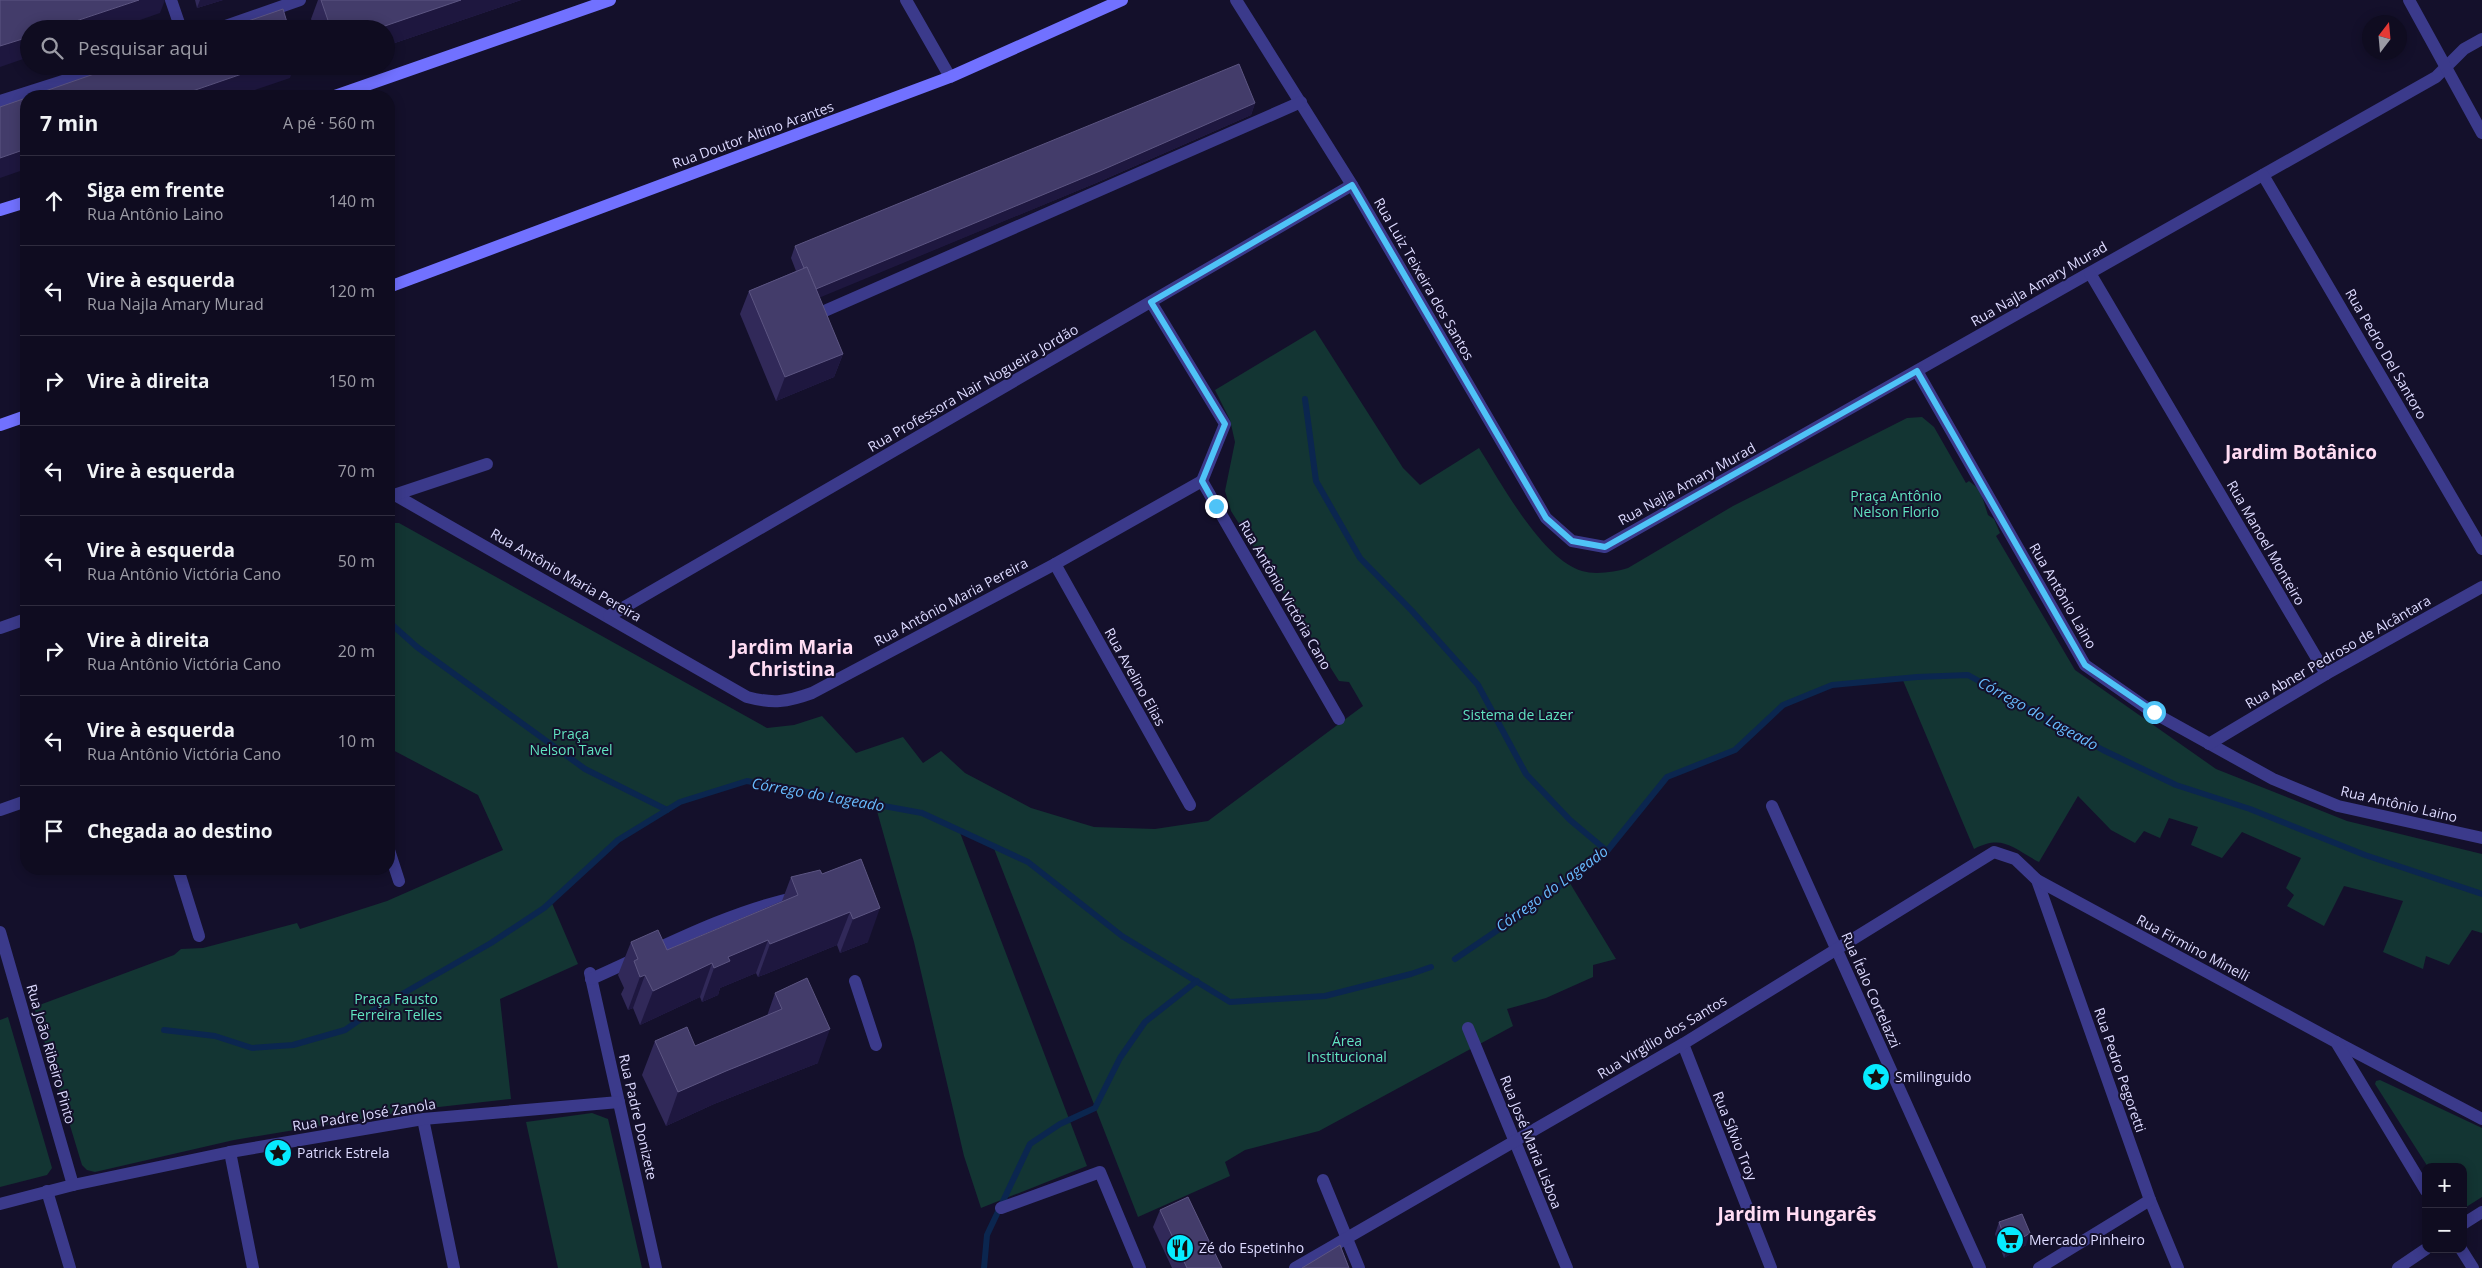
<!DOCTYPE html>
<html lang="pt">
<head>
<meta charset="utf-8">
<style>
	:root { --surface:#0f0c20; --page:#1d1a2d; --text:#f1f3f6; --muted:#9b9ba5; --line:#2f2c3e }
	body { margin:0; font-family:"Open Sans",sans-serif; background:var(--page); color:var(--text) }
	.controls { position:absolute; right:15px; bottom:15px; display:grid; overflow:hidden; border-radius:10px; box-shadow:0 2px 12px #0003 }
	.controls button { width:45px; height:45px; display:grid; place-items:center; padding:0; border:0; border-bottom:1px solid var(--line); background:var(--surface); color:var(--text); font:25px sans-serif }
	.compass { position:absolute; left:2362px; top:15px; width:45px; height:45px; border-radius:50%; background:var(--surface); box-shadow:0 2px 12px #0003; rotate:16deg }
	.stop { position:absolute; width:15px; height:15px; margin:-11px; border:4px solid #4fc3f7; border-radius:50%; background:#fff }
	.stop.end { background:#4fc3f7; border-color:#fff; box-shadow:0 1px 5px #0008 }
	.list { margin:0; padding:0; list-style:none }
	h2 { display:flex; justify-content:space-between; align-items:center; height:65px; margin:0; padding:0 20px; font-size:21px }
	h2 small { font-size:16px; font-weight:400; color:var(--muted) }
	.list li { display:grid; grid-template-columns:32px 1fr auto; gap:15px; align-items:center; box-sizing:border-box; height:90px; padding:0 20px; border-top:1px solid var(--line) }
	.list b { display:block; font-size:19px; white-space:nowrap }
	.list p { margin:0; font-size:16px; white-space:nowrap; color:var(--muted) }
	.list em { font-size:16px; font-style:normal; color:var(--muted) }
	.icon { flex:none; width:28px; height:28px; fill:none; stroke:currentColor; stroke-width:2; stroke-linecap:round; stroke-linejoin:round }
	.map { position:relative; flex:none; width:2482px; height:1268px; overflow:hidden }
	.search { position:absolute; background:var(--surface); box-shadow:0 2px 12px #0003; left:20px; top:20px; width:375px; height:55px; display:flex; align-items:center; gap:12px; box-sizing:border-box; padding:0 18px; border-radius:28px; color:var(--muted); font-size:19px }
	.panel { position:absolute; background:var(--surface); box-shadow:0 2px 12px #0003; left:20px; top:90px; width:375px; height:785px; border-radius:20px }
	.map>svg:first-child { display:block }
	.green { fill:#133533; fill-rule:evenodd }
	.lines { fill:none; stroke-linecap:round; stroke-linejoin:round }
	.stream { stroke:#0b264f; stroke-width:6 }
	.street { stroke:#3b3a8b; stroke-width:12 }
	.secondary { stroke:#7171ff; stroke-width:12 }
	.wall { fill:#312959 }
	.shaded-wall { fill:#1e173f }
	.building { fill:#433c6a; stroke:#5c5582 }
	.route { stroke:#4fc3f7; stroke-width:6 }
	.labels { text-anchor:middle; stroke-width:4; stroke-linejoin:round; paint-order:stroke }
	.street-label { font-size:14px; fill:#dddaff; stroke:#14102b }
	.park-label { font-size:14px; fill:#61e4c0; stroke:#14102b }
	.poi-label { font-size:14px; fill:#dddaff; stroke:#14102b; text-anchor:start }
	.water-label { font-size:15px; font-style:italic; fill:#68bcff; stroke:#14102b }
	.district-label { font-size:19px; font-weight:bold; fill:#ffdcf3; stroke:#14102b }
</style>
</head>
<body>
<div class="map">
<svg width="2482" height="1268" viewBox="0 0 2482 1268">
	<rect width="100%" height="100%" fill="#14102b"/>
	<g class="green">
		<path d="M1315,330L1403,468L1420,485L1479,448C1501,483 1542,559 1582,571C1595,575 1615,572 1628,568L1733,506L1907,418L1922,417L1934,427L1966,483L1969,481L1980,490L1988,515L1994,519L2000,533L1996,536L2075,670L2216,769L2347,821L2482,854V933L2472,930L2449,965L2426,956L2423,969L2383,952L2403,901L2344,886L2324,926L2287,906L2294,895L2286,888L2301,858L2242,832L2222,858L2191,845L2198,827L2169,818L2160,838L2144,831L2135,843L2111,830L2078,796L2039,862C2012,848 2003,834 1974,849L1902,678L1832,685L1783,705L1735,750L1667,777L1607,851L1568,880L1616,959L1593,965V977L1546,998L1507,1009L1513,1026L1319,1131L1245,1150L1225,1162L1230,1176L1138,1217L993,846L959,830L1087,1166L981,1208L964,1156L914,942L875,804L747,781L680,802L618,840L551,901L578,964L500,999L511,1099L421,1109L234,1140L95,1172L87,1170L82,1165L34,1007L174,955L181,949L203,948L297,923L300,929L387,901L503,850L478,795L389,748V523H399L767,728L794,725L822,716L856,753L903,737L923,763L941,751L965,773L1031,808L1094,827L1155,829L1208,821L1363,706L1349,682L1339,681L1231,511L1225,491L1235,442L1230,420L1215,390ZM1551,892L1523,913L1455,959V958Z"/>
		<polygon points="8,1017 52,1168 47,1175 0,1187 0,1020"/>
		<polygon points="2380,1080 2482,1128 2482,1197 2463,1209 2463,1167 2428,1167 2375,1084 2376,1081"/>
		<polygon points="592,1113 608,1119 642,1268 558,1268 526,1122"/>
	</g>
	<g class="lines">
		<g class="stream">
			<polyline points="1305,399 1316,481 1360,558 1412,611 1478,685 1526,774 1570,820 1607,851"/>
			<polyline points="389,622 417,647 585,769 667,810"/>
			<polyline points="1455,959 1523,913 1607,851 1667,777 1735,750 1783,705 1832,685 1917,677 1968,675 2103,750 2176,785 2250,809 2365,855 2482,894"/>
			<polyline points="164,1030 215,1036 252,1048 293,1045 345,1030 371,1012 491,943 544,908 618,840 680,802 747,781 922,813 1028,862 1122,936 1230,1002 1325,996 1411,974 1431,967"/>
			<polyline points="984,1268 987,1235 1030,1144 1060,1124 1095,1108 1120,1058 1145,1022 1197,981"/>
		</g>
		<g class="street">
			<polyline points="171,0 181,29"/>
			<polyline points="906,0 950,77"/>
			<polyline points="1236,0 1352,185 1546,518 1572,541 1605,547 2436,77 2464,49 2482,39"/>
			<polyline points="2409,0 2482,133"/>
			<polyline points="220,28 300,0"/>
			<polyline points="0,101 110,66"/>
			<polyline points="2263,175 2482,549"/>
			<polyline points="2090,273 2326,674"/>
			<polyline points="1151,302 1225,424 1202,481 1339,719"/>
			<polyline points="820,313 1301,102"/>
			<polyline points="1917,371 2085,665 2154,713 2273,779 2338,806 2482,838"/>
			<path d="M395,495L747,697C773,704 787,702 812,693L1055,564L1202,481"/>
			<polyline points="391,496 487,464"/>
			<polyline points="1055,564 1190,805"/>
			<polyline points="609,616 1352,185"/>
			<polyline points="0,628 26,619"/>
			<polyline points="2209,744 2326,674 2482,587"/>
			<polyline points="1772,806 1980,1268"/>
			<polyline points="0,810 26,801"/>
			<polyline points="389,850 399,881"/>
			<polyline points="178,869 199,936"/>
			<polyline points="2037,880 2150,1200 2178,1268"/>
			<polyline points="0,932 73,1185"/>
			<polyline points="590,973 656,1268"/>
			<path d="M591,979C659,949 724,913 797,897"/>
			<polyline points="855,981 876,1045"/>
			<polyline points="1468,1028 1567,1268"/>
			<polyline points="2336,1042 2482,1119"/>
			<polyline points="1683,1044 1771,1268"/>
			<polyline points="423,1119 454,1268"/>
			<polyline points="230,1152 253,1268"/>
			<polyline points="1323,1180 1359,1268"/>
			<polyline points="47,1191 70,1268"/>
			<polyline points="0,1204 73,1185 230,1152 423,1119 619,1102"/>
			<polyline points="1001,1208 1100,1172 1140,1268"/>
			<polyline points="2463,1224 2482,1212"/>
			<polyline points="2461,1249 2473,1268"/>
			<polyline points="1295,1268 1683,1044 1994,852 2015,859 2037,880 2336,1042 2426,1191"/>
			<polyline points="2039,1268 2150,1200"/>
			<polyline points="2398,1268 2426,1249"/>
		</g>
		<g class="secondary">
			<polyline points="335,96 610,0"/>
			<polyline points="0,210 26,202"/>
			<polyline points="389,287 950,77 1122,0"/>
			<polyline points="0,425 26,416"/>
		</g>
	</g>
	<g class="wall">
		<polygon points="195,0 223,0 197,8"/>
		<polygon points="318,0 521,0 386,46 386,29 315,29 311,19"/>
		<polygon points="1255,103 1251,115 1096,183 819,297 843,354 834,377 776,401 740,314 749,291 796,271 791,258 795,246"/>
		<polygon points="861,859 868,942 840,953 837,945 758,977 756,973 720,988 718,995 702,1002 700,997 640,1025 633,1008 628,1010 621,994 624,988 618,975 631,942 667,950 782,901 791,877 822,874"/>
		<polygon points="775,993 818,1063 714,1104 666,1126 642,1075 655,1041 695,1046 767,1016"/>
		<polygon points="1160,1210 1222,1268 1172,1268 1153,1227"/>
		<polygon points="1999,1222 2026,1245 2004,1258 1995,1234"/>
	</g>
	<g class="shaded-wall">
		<polygon points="139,0 165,0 160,13 114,29 52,29"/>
		<polygon points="200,0 223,0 197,8"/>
		<polygon points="461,0 521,0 386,46 386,29 376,29"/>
		<polygon points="29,37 29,57 0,67 0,46"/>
		<polygon points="265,66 294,66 290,78 237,96 178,96"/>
		<polygon points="1255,103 1251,115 1096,183 809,302 813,290"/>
		<polygon points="26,149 26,169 0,178 0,158"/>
		<polygon points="843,354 834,377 776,401 785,377"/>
		<polygon points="880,908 868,942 840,953 853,919"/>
		<polygon points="850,912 837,945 758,977 770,944"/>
		<polygon points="768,940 756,973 720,988 718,995 702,1002 714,968 728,957"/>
		<polygon points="712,963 700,997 640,1025 653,991"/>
		<polygon points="645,975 633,1008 628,1010 640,977"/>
		<polygon points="830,1029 818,1063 714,1104 666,1126 678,1092 726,1071"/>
		<polygon points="2030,1233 2026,1245 2004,1258 2008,1247"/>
	</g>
	<g class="building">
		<polygon points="0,0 139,0 52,29 29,29 29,37 0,46"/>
		<polygon points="321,0 461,0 376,29 331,29"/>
		<polygon points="283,9 289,29 225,29"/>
		<polygon points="1239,64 1255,103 1100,171 816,289 807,267 804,268 795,246"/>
		<polygon points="117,66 265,66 178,96 31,96"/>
		<polygon points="26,98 26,149 0,158 0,107"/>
		<polygon points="807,267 843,354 785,377 749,291"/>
		<polygon points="861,859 880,908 853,919 850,912 770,944 768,940 728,957 730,961 714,968 712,963 653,991 645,975 640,977 634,961 638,959 631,942 658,930 667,950 798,895 791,877 820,870 822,874"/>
		<polygon points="807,978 830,1029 726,1071 678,1092 655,1041 687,1027 695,1046 782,1009 775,993"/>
		<polygon points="1188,1197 1222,1268 1187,1268 1160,1210"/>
		<polygon points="2022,1214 2030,1233 2008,1247 1999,1222"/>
		<polygon points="1340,1245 1349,1268 1302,1268"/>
	</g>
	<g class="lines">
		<polyline class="route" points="1216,506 1202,481 1225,424 1151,302 1352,185 1546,518 1572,541 1605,547 1917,371 2085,665 2154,712"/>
	</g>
	<defs>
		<g id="sight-disc" transform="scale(1.4375)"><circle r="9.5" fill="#06ebff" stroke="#14102b"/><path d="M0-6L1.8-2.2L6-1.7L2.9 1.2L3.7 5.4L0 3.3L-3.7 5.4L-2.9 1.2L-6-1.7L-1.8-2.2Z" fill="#111"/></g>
		<g id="supermarket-disc" transform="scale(1.4375)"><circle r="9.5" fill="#06ebff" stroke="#14102b"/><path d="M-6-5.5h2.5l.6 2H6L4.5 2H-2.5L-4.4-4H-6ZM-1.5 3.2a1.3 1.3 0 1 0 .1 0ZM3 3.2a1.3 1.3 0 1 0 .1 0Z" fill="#111"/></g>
		<g id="restaurant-disc" transform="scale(1.4375)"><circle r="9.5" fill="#06ebff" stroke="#14102b"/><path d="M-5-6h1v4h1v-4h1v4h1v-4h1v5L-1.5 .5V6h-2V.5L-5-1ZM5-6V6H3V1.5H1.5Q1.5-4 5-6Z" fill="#111"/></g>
	</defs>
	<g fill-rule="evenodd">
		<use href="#sight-disc" x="1876" y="1077"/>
		<use href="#sight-disc" x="278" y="1153"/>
		<use href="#supermarket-disc" x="2010" y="1240"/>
		<use href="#restaurant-disc" x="1180" y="1248"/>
	</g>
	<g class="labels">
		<g class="street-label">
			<text transform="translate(753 135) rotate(-20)" y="5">Rua Doutor Altino Arantes</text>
			<text transform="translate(1424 279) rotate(60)" y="5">Rua Luiz Teixeira dos Santos</text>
			<text transform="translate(2039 284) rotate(-30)" y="5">Rua Najla Amary Murad</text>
			<text transform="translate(2386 354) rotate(60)" y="5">Rua Pedro Del Santoro</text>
			<text transform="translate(973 388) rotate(-30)" y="5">Rua Professora Nair Nogueira Jordão</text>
			<text transform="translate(1687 484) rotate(-29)" y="5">Rua Najla Amary Murad</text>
			<text transform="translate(2266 543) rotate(60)" y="5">Rua Manoel Monteiro</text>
			<text transform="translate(566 575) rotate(30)" y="5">Rua Antônio Maria Pereira</text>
			<text transform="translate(1285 595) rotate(60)" y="5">Rua Antônio Victória Cano</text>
			<text transform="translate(2063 596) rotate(60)" y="5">Rua Antônio Laino</text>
			<text transform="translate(951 602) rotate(-28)" y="5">Rua Antônio Maria Pereira</text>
			<text transform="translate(2338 652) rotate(-30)" y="5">Rua Abner Pedroso de Alcântara</text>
			<text transform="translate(1135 677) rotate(61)" y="5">Rua Avelino Elias</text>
			<text transform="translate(2399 804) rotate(13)" y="5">Rua Antônio Laino</text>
			<text transform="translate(2193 948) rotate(28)" y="5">Rua Firmino Minelli</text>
			<text transform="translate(1871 990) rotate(66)" y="5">Rua Ítalo Cortelazzi</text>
			<text transform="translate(1662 1037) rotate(-31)" y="5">Rua Virgílio dos Santos</text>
			<text transform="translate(51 1054) rotate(74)" y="5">Rua João Ribeiro Pinto</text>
			<text transform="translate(2120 1070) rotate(71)" y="5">Rua Pedro Pegoretti</text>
			<text transform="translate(364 1115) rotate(-9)" y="5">Rua Padre José Zanola</text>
			<text transform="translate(638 1117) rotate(77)" y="5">Rua Padre Donizete</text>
			<text transform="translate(1735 1136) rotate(68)" y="5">Rua Sílvio Troy</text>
			<text transform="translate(1531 1142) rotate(68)" y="5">Rua José Maria Lisboa</text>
		</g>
		<g class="park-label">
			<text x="1896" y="501">Praça Antônio<tspan x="1896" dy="16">Nelson Florio</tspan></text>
			<text x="1518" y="720">Sistema de Lazer</text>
			<text x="571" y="739">Praça<tspan x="571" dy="16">Nelson Tavel</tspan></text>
			<text x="396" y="1004">Praça Fausto<tspan x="396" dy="16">Ferreira Telles</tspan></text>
			<text x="1347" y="1046">Área<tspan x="1347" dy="16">Institucional</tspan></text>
		</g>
		<g class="poi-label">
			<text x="1895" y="1082">Smilinguido</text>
			<text x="297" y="1158">Patrick Estrela</text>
			<text x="2029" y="1245">Mercado Pinheiro</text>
			<text x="1199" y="1253">Zé do Espetinho</text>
		</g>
		<g class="water-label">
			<text transform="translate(2038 714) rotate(29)" y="5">Córrego do Lageado</text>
			<text transform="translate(818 795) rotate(10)" y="5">Córrego do Lageado</text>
			<text transform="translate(1552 889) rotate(-36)" y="5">Córrego do Lageado</text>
		</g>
		<g class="district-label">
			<text x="2301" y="459">Jardim Botânico</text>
			<text x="792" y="654">Jardim Maria<tspan x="792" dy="22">Christina</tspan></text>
			<text x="1797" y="1221">Jardim Hungarês</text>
		</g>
	</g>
</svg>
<div class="controls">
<button>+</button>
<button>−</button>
</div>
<svg class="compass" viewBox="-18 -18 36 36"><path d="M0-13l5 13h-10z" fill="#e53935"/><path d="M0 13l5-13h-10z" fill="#9b9ba5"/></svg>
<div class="stop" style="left:2154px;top:712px"></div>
<div class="stop end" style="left:1216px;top:506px"></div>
<div class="search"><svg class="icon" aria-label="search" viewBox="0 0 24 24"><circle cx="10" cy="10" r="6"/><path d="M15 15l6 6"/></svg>Pesquisar aqui</div>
<section class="panel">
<h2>7 min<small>A pé · 560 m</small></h2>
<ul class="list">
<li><svg class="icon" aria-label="ahead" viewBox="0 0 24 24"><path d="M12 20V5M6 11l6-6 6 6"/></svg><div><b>Siga em frente</b><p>Rua Antônio Laino</p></div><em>140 m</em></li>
<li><svg class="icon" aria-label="left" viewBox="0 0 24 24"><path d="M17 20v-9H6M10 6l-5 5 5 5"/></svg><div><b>Vire à esquerda</b><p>Rua Najla Amary Murad</p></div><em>120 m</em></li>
<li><svg class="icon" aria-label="right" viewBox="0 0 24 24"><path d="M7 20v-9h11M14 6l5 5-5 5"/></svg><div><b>Vire à direita</b></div><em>150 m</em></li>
<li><svg class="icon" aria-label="left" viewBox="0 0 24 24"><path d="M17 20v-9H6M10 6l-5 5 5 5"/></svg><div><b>Vire à esquerda</b></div><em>70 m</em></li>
<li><svg class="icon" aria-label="left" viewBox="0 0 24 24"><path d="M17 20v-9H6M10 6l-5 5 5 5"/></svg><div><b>Vire à esquerda</b><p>Rua Antônio Victória Cano</p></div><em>50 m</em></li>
<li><svg class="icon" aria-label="right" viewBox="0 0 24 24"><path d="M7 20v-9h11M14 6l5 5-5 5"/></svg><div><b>Vire à direita</b><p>Rua Antônio Victória Cano</p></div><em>20 m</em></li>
<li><svg class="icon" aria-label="left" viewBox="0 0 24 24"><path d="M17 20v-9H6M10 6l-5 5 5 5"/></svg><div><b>Vire à esquerda</b><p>Rua Antônio Victória Cano</p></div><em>10 m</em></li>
<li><svg class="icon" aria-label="arrive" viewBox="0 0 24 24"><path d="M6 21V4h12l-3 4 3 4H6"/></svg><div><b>Chegada ao destino</b></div></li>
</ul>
</section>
</div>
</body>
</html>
